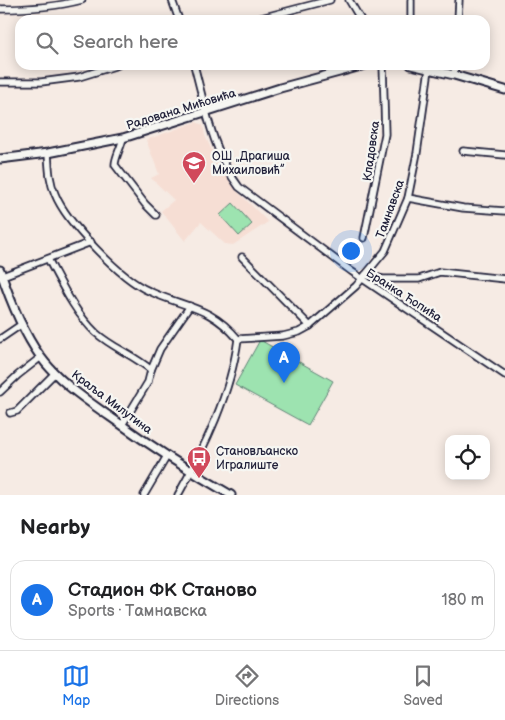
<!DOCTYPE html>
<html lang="en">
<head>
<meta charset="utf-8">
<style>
	:root { --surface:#fff; --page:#f6f6f6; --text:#202124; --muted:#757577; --line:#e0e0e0; --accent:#1a73e8 }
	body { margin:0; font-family:"Balsamiq Sans",sans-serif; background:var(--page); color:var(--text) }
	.controls { position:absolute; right:15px; bottom:15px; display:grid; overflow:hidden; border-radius:10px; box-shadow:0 2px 12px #0003 }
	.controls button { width:45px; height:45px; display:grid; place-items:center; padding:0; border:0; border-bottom:1px solid var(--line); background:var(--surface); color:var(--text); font:25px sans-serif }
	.you { position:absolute; left:350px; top:250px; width:18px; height:18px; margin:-12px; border:4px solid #fff; border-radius:50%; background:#1a73e8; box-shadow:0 0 0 8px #1a73e833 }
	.badge { display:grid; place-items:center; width:32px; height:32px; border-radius:50%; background:var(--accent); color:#fff; font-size:16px; font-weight:700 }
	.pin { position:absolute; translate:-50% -41px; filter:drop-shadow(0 1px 2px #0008) }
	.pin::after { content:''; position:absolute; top:26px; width:18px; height:15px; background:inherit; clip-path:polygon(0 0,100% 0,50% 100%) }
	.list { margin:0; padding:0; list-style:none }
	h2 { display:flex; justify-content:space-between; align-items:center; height:65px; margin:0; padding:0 20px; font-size:21px }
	h2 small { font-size:16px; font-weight:400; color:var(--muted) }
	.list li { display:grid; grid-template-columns:32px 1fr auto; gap:15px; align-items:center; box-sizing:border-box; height:80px; margin:0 10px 10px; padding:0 10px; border:1px solid var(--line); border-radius:15px }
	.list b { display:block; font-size:19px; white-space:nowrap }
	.list p { margin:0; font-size:16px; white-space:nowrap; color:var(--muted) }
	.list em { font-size:16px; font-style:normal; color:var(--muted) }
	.icon { flex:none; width:28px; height:28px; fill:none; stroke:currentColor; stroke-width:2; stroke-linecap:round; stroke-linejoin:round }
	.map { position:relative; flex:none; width:505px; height:495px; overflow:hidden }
	.search { position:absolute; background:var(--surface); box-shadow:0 2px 12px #0003; left:15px; right:15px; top:15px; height:55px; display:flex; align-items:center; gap:12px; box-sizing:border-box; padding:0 18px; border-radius:15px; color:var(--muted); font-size:19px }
	.sheet { height:155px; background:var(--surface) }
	nav { display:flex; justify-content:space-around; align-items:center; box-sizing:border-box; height:70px; border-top:1px solid var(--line); background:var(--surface); font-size:14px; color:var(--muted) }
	nav a { display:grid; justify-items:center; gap:2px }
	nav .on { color:var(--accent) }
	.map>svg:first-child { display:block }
	.built { fill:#f6ded4 }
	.green { fill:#9de3b0; stroke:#608276 }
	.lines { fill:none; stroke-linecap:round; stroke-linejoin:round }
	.minor-casing { stroke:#22223b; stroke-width:9 }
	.tertiary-casing { stroke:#22223b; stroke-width:11 }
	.minor { stroke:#f6f6f2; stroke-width:5.5 }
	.tertiary { stroke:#f6f6f2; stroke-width:7 }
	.labels { text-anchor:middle; stroke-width:4.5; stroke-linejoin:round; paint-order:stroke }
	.street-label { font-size:12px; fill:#22223b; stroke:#f6f6f2 }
	.poi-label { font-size:12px; fill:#22223b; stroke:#f6f6f2; text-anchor:start }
</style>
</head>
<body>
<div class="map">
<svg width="505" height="495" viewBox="0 0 505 495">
	<rect width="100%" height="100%" fill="#f6ebe4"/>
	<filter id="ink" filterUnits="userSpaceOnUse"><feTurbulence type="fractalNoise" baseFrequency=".02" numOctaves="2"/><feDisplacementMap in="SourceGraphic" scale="10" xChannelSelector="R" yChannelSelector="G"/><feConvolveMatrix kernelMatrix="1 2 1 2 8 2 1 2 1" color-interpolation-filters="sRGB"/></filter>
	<g filter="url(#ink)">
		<polygon class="built" points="196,122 203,125 205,136 217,161 236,190 268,222 233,245 225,244 201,222 185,241 161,211 174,200 151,178 159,174 146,140"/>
		<g class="green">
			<polygon points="233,203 252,224 239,236 220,215"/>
			<polygon points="260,340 333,381 308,425 235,385"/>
		</g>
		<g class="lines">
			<g class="minor-casing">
				<g id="minor">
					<polyline points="172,0 179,20"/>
					<polyline points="349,0 361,20"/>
					<polyline points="411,0 411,20"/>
					<path d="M0,9C28,9 55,7 82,0"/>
					<polyline points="253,20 330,0"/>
					<polyline points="458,20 459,0"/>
					<path d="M194,65C205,106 213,153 239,187L351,271L505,375"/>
					<polyline points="454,75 455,65"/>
					<polyline points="0,82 41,82 79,77 118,65"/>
					<path d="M123,138C121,148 115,157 115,165L145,204L156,215"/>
					<polyline points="463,151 505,155"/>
					<path d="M48,153C49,167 49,181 55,194C66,222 121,279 149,291C185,308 209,305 238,339C231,393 205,447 178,495"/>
					<polyline points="408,198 463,208 505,211"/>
					<polyline points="364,238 385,134 383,65"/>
					<polyline points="242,257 310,326"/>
					<path d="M48,259C62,285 75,313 96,333C113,348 134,355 151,370"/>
					<polyline points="365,275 383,279 419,279 440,272 505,279"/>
					<polyline points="0,277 91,242"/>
					<polyline points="0,339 22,324"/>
					<polyline points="238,339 283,336 299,332 310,326 356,286 385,251 408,198 417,153 429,69"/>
					<polyline points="0,392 18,375 41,357"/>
					<polyline points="10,413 17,411 55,373"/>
					<polyline points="122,425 148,382 151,370 160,349 190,306"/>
					<polyline points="144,495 167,456"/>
				</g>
			</g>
			<g class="tertiary-casing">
				<g id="tertiary">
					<polyline points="411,65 454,75 505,90"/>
					<polyline points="0,159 48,153 123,138 280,88 365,65"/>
					<path d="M0,270C10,300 22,331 40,356C58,381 85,399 109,416C148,444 189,471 231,495"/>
				</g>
			</g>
			<use href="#minor" class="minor"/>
			<use href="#tertiary" class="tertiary"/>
		</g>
	</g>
	<defs>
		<g id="school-pin" transform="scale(1.25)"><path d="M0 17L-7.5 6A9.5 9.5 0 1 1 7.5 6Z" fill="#d1495b" stroke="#f6f6f2"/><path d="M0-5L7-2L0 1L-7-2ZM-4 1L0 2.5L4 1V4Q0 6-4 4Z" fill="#fff"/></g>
		<g id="bus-pin" transform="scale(1.25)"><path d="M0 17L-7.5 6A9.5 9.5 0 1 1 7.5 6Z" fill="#d1495b" stroke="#f6f6f2"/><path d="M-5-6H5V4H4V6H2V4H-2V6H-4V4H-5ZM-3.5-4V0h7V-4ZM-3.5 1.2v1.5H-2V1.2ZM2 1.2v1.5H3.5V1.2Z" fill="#fff"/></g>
	</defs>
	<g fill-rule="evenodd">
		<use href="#school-pin" x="194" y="163"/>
		<use href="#bus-pin" x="199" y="458"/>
	</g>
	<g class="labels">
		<g class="street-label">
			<text transform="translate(181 109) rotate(-17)" y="4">Радована Мићовића</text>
			<text transform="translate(371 151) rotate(-82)" y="4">Кладовска</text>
			<text transform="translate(390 209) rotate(-70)" y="4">Тамнавска</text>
			<text transform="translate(404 295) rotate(33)" y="4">Бранка Ћопића</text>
			<text transform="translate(112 402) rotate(37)" y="4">Краља Милутина</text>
		</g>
		<g class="poi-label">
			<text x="212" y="160">ОШ „Драгиша<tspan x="212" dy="14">Михаиловић”</tspan></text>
			<text x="216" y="455">Становљанско<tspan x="216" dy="14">Игралиште</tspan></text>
		</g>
	</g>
</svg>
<div class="controls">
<button><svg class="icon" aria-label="locate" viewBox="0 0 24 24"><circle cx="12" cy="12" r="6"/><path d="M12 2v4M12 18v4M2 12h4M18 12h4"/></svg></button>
</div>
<div class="you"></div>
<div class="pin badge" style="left:284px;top:383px">A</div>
<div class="search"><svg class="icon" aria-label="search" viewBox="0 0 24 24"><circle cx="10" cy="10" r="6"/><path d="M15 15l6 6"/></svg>Search here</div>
</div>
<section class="sheet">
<h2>Nearby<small></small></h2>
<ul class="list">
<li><span class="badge">A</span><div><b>Стадион ФК Станово</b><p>Sports · Тамнавска</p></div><em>180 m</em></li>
</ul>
</section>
<nav>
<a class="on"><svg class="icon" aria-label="map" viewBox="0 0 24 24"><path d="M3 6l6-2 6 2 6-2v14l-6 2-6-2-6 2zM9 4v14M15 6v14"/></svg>Map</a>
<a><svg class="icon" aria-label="directions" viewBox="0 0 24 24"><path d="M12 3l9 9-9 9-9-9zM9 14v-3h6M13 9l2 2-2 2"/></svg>Directions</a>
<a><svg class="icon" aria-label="saved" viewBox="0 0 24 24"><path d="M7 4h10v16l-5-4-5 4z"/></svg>Saved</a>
</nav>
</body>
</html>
